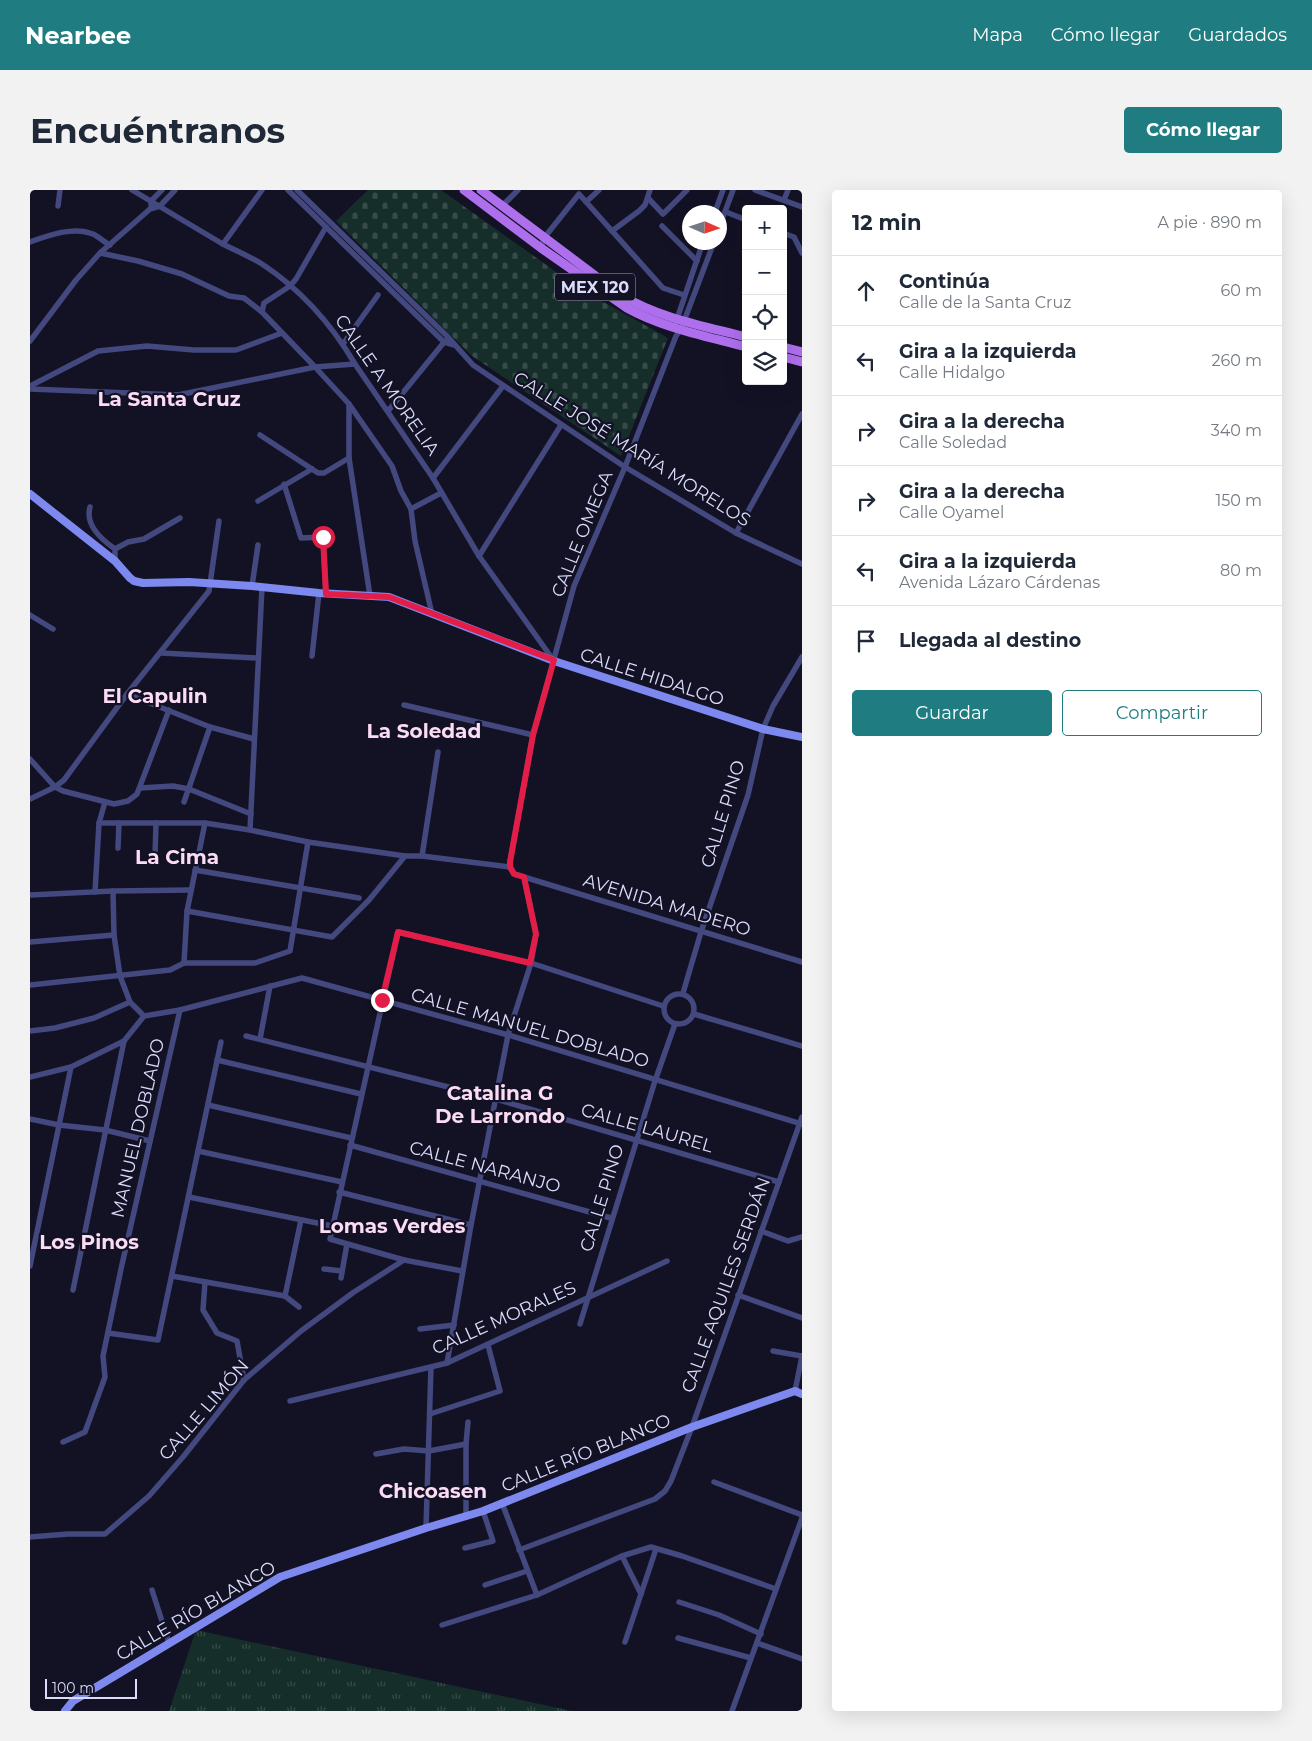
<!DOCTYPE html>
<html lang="es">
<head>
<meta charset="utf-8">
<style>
	:root { --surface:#fff; --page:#f2f2f3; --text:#1f2937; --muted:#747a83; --line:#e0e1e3; --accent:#1f7d82 }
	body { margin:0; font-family:Montserrat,sans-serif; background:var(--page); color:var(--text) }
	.controls { position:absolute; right:15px; top:15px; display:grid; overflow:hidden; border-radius:5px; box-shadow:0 5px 20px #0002 }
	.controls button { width:45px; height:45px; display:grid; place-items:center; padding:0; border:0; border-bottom:1px solid var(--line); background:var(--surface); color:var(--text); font:25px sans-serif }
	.compass { position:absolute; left:652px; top:15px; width:45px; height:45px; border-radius:50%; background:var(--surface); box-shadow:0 5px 20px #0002; rotate:93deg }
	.scale { position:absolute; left:15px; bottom:12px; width:92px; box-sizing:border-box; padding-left:5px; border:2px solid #dbdbfb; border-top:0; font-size:14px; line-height:18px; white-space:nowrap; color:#dbdbfb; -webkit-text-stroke:4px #131225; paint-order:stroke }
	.stop { position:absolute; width:15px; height:15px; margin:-11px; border:4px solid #e11d48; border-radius:50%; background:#fff }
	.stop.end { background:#e11d48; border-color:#fff; box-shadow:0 1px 5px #0008 }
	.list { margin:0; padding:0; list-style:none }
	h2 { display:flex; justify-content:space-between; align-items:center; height:65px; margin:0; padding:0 20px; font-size:21px }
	h2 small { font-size:16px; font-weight:400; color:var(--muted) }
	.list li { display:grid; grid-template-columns:32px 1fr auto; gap:15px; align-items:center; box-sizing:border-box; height:70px; padding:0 20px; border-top:1px solid var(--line) }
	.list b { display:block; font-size:19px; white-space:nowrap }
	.list p { margin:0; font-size:16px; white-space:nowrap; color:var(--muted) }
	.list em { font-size:16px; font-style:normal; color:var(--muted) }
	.actions { display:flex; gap:10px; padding:15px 20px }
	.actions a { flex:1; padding:11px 0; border:1px solid var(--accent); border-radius:5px; text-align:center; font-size:18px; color:var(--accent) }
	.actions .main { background:var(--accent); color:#fff }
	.icon { flex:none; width:28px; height:28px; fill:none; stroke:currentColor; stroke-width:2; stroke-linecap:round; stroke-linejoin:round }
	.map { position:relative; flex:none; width:772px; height:1521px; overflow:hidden; border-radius:5px }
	header { display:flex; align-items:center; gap:30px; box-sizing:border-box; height:70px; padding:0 25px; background:var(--accent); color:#fff }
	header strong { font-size:24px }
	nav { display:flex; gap:28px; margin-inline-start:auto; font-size:18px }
	.intro { display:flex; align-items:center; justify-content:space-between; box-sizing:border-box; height:120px; padding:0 30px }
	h1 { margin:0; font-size:35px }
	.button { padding:12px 22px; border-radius:5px; background:var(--accent); color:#fff; font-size:18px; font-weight:700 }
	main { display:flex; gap:30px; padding:0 30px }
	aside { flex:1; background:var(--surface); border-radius:5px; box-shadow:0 5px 20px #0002 }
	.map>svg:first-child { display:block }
	.cemetery { fill:url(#cemetery-stones) }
	.park { fill:url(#park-tufts) }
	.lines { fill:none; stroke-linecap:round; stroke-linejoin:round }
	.street { stroke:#43487e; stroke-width:5.5 }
	.secondary { stroke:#7d89ef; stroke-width:8 }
	.primary { stroke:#ae6fed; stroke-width:9 }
	.route { stroke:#e11d48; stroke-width:6 }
	.labels { text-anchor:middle; stroke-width:4.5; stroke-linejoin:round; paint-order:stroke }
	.shield { fill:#131225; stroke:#9f9fbb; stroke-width:1 }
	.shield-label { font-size:16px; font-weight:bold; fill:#dbdbfb }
	.street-label { font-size:18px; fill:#dbdbfb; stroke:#131225 }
	.quarter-label { font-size:20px; font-weight:bold; fill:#fbdcf4; stroke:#131225 }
</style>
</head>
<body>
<header>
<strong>Nearbee</strong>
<nav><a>Mapa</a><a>Cómo llegar</a><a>Guardados</a></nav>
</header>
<div class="intro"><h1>Encuéntranos</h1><a class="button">Cómo llegar</a></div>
<main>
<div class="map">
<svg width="772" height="1521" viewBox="0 0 772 1521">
	<defs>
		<pattern id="cemetery-stones" width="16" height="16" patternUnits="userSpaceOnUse" patternTransform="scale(1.25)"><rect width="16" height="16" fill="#162e2a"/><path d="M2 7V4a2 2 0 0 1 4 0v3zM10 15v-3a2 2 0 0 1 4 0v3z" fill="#374c4a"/></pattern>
		<pattern id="park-tufts" width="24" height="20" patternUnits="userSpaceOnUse" patternTransform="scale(1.25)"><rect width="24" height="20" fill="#162e2a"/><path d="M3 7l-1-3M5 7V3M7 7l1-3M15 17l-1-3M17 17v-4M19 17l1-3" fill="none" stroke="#374c4a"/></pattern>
	</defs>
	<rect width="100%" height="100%" fill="#131225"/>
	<polygon class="cemetery" points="338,0 411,0 550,99 638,148 591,266 442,166 306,31"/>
	<polygon class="park" points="166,1440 542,1521 139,1521"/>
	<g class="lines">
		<g class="street">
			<path d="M102,0C132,18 161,35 191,53C204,60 219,66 232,74C270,99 302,135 325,174L403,288L449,366L524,471"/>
			<polyline points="258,0 414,152 424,155"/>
			<polyline points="267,0 418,147 443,175 595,277 706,343 772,374"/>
			<polyline points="725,0 772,17"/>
			<polyline points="618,8 633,24 657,0"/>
			<polyline points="754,10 758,0"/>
			<polyline points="556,12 569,0"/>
			<polyline points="121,15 121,11 132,0"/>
			<polyline points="28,16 30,0"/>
			<polyline points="472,16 488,0"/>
			<polyline points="685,22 693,0"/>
			<polyline points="696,22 716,30"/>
			<polyline points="632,36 667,71"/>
			<polyline points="689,38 703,0"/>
			<polyline points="582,41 609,21 615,15 620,0"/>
			<polyline points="753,43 764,47 772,63"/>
			<path d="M0,52C19,45 44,36 63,44C69,47 74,52 80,55"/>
			<polyline points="193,54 232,0"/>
			<polyline points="511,58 514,48 549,4 633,98 654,105"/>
			<polyline points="70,63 108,71 152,84 199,106 214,108 232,122 285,177 319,214 362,276 371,301 381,319 385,351 402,424"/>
			<polyline points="232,122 234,113 260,96 266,89 296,37"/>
			<polyline points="646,132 673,52"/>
			<polyline points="0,151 46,90 70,63 120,19 130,16 145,0"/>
			<polyline points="313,154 348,105"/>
			<polyline points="0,196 68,161 117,156 164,160 206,160 252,143"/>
			<polyline points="0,199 148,205 285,177 325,174"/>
			<polyline points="319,214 319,268 340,406"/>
			<polyline points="358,221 415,151"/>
			<polyline points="230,245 288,283 294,283 319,268"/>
			<polyline points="403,288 473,196"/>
			<polyline points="254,294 271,348 293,347 296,404"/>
			<polyline points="228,311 282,279"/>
			<path d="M60,317C55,335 71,349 85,359V371"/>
			<polyline points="381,319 411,303"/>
			<polyline points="706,343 772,224"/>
			<polyline points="85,359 98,352 114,349 150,328"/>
			<polyline points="449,366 531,235"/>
			<polyline points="222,396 228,355"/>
			<polyline points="0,425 23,439"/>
			<polyline points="131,463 228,468"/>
			<polyline points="282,466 289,403"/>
			<polyline points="97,504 180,537 224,549"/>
			<polyline points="374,515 503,545"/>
			<polyline points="0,569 25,597 33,601 84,614 98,611 107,604 139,520"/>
			<polyline points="110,598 143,596 159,599 221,624"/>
			<polyline points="0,609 25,597 34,590 97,504 179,401 189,331"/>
			<polyline points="154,612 180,537"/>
			<polyline points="69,633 175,633 220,640 278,652 375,666 392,666 480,677"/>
			<polyline points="220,640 232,397"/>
			<polyline points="88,658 89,633"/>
			<polyline points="125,665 126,633"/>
			<polyline points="392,666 408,562"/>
			<polyline points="165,680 329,708"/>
			<polyline points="494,687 772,772"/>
			<polyline points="83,701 84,745 90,786 100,812 114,826"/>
			<polyline points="65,702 69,633 75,612"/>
			<polyline points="0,705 83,701 161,700"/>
			<polyline points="157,721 302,747 339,710 375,666"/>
			<polyline points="0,752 84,745"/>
			<polyline points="154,773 157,721 175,633"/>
			<polyline points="0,795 140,780 154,773 225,773 260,761 278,652"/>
			<polyline points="653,803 671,742 718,605 733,539 743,516 772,467"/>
			<circle cx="649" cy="819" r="15"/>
			<polyline points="664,824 772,856"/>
			<polyline points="0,841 25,838 64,828 100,812"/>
			<polyline points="216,846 466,909 749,992"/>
			<polyline points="230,849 240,796"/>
			<polyline points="187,870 331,904"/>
			<polyline points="0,887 41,877 94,851 114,826 150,820 272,788 478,845 772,934"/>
			<polyline points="178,915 321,948"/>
			<polyline points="0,929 29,935 75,940 120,951"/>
			<polyline points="320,955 581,1028"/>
			<polyline points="168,961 312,992"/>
			<polyline points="309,1002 441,1035"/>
			<polyline points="159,1007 302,1036"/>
			<polyline points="731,1041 758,1051 772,1047"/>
			<polyline points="0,1076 41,877"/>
			<polyline points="294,1079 312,1081"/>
			<polyline points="432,1081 374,1070 300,1049 368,742 501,773 633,816"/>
			<polyline points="142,1086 255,1106"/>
			<polyline points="311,1088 317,1054"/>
			<polyline points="175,1092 173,1120 187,1143 207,1151 214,1190"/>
			<polyline points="43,1100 94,851"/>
			<polyline points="708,1105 772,1128"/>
			<polyline points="255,1106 271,1030"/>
			<polyline points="255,1106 269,1117"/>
			<polyline points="550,1134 625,891 645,834"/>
			<polyline points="390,1139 424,1135"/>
			<polyline points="78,1143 128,1150 191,852"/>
			<polyline points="743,1161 772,1166"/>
			<polyline points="417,1173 441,1035 478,845 501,773 506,744 494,687 484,684 480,677 480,672 503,545 544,396 595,277 646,146 651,139 684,52"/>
			<polyline points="765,1201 772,1166"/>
			<polyline points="260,1211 417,1173 637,1071"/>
			<polyline points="400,1224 470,1201 458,1155"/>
			<polyline points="33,1252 55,1242 75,1187 73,1166 91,1079 150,820"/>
			<polyline points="346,1264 374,1259 399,1261 436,1254"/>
			<polyline points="684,1292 772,1325"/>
			<polyline points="472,1313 507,1405"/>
			<polyline points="436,1327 436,1254 438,1232"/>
			<polyline points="396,1338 401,1177"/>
			<polyline points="0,1347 38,1344 75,1344 119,1306 153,1267 214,1190 271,1141 324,1102 374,1070"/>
			<polyline points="435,1358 463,1351 453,1321"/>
			<polyline points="489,1360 625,1309 635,1301 641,1291 662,1237 772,927"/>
			<polyline points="592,1366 611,1404"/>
			<polyline points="455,1395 497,1381"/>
			<polyline points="122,1400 139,1453"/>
			<polyline points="649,1412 689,1425 731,1444"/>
			<polyline points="412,1435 507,1405 592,1366 621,1357 652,1366 746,1399"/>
			<polyline points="648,1448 721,1468"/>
			<polyline points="595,1452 626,1359"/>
			<polyline points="727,1453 772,1469"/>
			<polyline points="702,1521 772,1328"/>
		</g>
		<g class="secondary">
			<polyline points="0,304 85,371 100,388 104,391 113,393 159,392 222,396 289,403 359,407 524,471 733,539 772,547"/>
			<polyline points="35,1521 43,1511 250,1387 396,1338 453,1321 662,1237 765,1201 772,1204"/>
		</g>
		<g class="primary">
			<path d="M434,0L511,58L597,118C633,138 676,146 716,157"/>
			<path d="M451,0L591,105C629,128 674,136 716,147"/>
			<polyline points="753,157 772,162"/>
			<polyline points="753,167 772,172"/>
		</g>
	</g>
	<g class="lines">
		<polyline class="route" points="293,347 296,404 359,407 524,470 503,545 480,672 480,677 484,684 494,687 506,744 500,773 368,742 352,810"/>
	</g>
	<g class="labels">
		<rect class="shield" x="525" y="83.5" width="80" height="27" rx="4"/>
		<g class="shield-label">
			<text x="565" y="103">MEX 120</text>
		</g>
		<g class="street-label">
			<text transform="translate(357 195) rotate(55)" y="6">CALLE A MORELIA</text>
			<text transform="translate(602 259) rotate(32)" y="6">CALLE JOSÉ MARÍA MORELOS</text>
			<text transform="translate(552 344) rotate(-68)" y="6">CALLE OMEGA</text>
			<text transform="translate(622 487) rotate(18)" y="6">CALLE HIDALGO</text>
			<text transform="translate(693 624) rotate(-73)" y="6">CALLE PINO</text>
			<text transform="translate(637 715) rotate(17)" y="6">AVENIDA MADERO</text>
			<text transform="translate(500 838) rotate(16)" y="6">CALLE MANUEL DOBLADO</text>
			<text transform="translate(108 938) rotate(-77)" y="6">MANUEL DOBLADO</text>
			<text transform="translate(617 938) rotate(16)" y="6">CALLE LAUREL</text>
			<text transform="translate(455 977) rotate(15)" y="6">CALLE NARANJO</text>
			<text transform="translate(572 1008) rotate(-73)" y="6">CALLE PINO</text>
			<text transform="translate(696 1095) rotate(-70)" y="6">CALLE AQUILES SERDÁN</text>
			<text transform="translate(474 1128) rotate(-24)" y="6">CALLE MORALES</text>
			<text transform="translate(174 1220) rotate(-49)" y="6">CALLE LIMÓN</text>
			<text transform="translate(556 1263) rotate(-22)" y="6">CALLE RÍO BLANCO</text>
			<text transform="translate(166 1421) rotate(-30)" y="6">CALLE RÍO BLANCO</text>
		</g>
		<g class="quarter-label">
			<text x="139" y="216">La Santa Cruz</text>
			<text x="125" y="513">El Capulin</text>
			<text x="394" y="548">La Soledad</text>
			<text x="147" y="674">La Cima</text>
			<text x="470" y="910">Catalina G<tspan x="470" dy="23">De Larrondo</tspan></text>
			<text x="362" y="1043">Lomas Verdes</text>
			<text x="59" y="1059">Los Pinos</text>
			<text x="403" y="1308">Chicoasen</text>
		</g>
	</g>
</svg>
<div class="controls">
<button>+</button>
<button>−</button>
<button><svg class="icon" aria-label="locate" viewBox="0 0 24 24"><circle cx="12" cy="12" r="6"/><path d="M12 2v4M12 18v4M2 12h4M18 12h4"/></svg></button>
<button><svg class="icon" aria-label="layers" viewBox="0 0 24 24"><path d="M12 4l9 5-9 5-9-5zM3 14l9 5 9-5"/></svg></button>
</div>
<svg class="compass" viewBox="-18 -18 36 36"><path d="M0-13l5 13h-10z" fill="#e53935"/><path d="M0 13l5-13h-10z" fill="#747a83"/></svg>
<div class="scale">100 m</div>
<div class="stop" style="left:293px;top:347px"></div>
<div class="stop end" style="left:352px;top:810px"></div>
</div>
<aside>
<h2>12 min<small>A pie · 890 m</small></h2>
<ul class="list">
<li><svg class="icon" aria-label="ahead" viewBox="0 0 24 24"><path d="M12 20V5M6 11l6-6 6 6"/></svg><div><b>Continúa</b><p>Calle de la Santa Cruz</p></div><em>60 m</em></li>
<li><svg class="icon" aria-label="left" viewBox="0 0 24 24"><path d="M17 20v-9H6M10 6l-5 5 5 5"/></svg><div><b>Gira a la izquierda</b><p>Calle Hidalgo</p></div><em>260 m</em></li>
<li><svg class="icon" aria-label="right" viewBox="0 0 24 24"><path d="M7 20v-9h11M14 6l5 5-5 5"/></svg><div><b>Gira a la derecha</b><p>Calle Soledad</p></div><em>340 m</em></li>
<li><svg class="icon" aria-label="right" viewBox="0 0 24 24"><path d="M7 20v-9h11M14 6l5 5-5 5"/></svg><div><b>Gira a la derecha</b><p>Calle Oyamel</p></div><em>150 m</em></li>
<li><svg class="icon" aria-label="left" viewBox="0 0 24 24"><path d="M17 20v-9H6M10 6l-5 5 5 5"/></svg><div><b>Gira a la izquierda</b><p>Avenida Lázaro Cárdenas</p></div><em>80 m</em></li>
<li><svg class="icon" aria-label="arrive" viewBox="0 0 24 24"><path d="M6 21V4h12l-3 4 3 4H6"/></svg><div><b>Llegada al destino</b></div></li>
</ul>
<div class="actions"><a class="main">Guardar</a><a>Compartir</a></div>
</aside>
</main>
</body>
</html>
